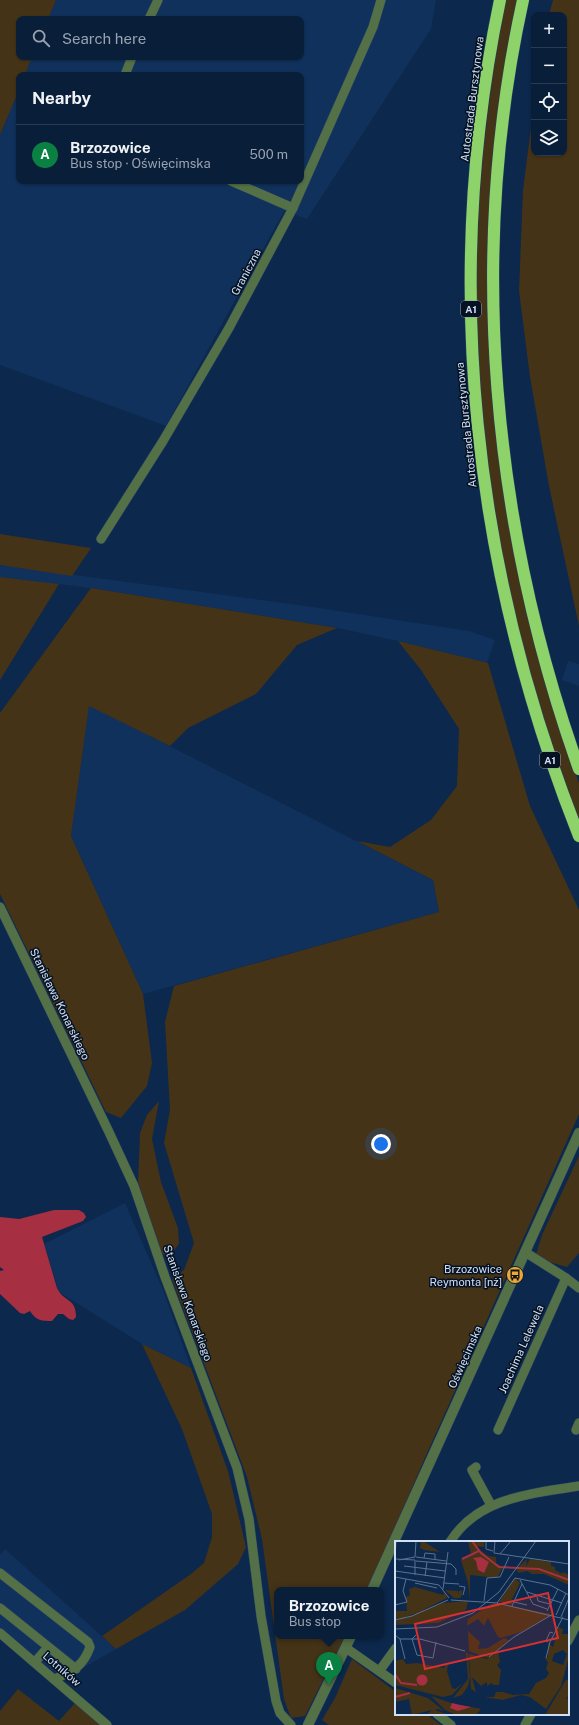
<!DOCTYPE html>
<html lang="en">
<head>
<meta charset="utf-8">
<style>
	:root { --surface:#091e39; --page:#172b44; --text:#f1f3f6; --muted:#99a2ae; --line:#293c53; --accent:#0b8043 }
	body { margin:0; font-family:"Public Sans",sans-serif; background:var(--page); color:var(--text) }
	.controls { position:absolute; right:12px; top:12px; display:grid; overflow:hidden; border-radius:8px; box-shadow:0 1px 3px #0004 }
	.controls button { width:36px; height:36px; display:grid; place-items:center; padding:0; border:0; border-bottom:1px solid var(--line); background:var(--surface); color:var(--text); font:20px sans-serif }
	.you { position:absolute; left:381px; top:1144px; width:14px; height:14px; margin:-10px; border:3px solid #fff; border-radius:50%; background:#1a73e8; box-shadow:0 0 0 6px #1a73e833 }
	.badge { display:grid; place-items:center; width:26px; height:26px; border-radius:50%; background:var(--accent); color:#fff; font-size:13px; font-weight:700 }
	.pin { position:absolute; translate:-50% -33px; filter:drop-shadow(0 1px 2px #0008) }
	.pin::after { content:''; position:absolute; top:21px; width:14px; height:12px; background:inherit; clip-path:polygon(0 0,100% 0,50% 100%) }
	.popup { position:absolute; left:274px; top:1587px; width:110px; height:52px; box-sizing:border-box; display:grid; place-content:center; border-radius:8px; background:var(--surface); filter:drop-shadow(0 1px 3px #0005); font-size:13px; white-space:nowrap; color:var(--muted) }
	.popup b { font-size:15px; color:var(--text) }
	.popup::after { content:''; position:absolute; left:50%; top:100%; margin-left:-8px; border:8px solid transparent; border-top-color:var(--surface) }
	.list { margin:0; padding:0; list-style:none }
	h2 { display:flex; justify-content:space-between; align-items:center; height:52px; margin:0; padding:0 16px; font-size:17px }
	h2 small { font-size:13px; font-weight:400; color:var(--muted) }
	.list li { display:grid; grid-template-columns:26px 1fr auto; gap:12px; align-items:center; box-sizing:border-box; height:60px; padding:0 16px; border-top:1px solid var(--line) }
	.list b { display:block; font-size:15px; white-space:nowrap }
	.list p { margin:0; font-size:13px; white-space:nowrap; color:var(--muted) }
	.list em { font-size:13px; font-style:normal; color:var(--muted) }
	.icon { flex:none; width:22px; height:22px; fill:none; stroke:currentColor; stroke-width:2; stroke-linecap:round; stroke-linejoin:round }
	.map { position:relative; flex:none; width:579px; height:1725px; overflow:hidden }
	.search { position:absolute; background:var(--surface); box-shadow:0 1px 3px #0004; left:16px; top:16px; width:288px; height:44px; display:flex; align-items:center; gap:10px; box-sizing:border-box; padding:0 14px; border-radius:8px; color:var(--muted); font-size:15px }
	.panel { position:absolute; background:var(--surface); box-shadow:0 1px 3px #0004; left:16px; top:72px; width:288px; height:112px; border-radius:8px }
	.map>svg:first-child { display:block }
	.built { fill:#10315b }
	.green { fill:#453317 }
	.water { fill:#a72f42 }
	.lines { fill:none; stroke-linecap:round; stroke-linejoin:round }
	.minor-casing { stroke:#274264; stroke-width:10 }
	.tertiary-casing { stroke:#274264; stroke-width:11 }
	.motorway-casing { stroke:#274264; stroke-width:13 }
	.minor { stroke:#547047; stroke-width:9 }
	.tertiary { stroke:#547047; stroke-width:10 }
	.motorway { stroke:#8dd36a; stroke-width:12 }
	.labels { text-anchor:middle; stroke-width:3; stroke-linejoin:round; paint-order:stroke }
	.shield { fill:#061121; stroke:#93a2b7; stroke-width:1 }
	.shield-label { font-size:10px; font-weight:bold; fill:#cfe0f7 }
	.street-label { font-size:11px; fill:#cfe0f7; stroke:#061121 }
	.poi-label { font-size:11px; fill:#cfe0f7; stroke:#061121; text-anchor:end }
	.inset-river { fill:none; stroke:#a72f42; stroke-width:2 }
	.inset-road { fill:none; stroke:#5a7290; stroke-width:1 }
	.view { fill:#d63132; fill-opacity:0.15; stroke:#d63132; stroke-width:2 }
	.inset-edge { fill:none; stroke:#cfe0f7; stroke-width:2 }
</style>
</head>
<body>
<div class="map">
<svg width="579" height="1725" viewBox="0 0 579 1725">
	<rect width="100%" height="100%" fill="#0c284c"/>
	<g class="built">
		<polygon points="56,0 436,0 431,29 307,219 284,211 166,426 0,365 0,135 19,90 19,181 301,181 301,75 25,75 32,57 301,57 301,19 48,19"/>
		<polygon points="0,565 306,606 469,631 495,640 487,663 398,641 337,628 91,588 0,577"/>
		<polygon points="568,661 579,664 579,686 562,680"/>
		<polygon points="89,705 433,880 439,912 143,994 71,836"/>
		<polygon points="125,1203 163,1290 191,1368 142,1344 59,1292 44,1244"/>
		<polygon points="5,1549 116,1649 64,1679 0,1632 0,1555"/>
	</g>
	<g class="green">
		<polygon points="0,0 56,0 48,19 19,19 19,57 32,57 25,75 19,75 19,90 0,135"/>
		<path d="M505,0H517L504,77L494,413L502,480L526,606L544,679L579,783V821C504,627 467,417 479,208C483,138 493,69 505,0Z"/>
		<polygon points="553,0 579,0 579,626 549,486 530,377 519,291 523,190 534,104 534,153 564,153 564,15 549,15"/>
		<polygon points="0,534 91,548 72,576 0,565"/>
		<polygon points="0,577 59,584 0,680"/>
		<polygon points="91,588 337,628 297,645 256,694 188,728 170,746 89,706 71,836 143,994 152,1063 147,1086 121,1118 106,1112 0,894 0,713"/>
		<polygon points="398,641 488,663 530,806 579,910 579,1114 424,1460 368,1590 277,1590 277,1636 345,1636 305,1716 291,1718 284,1699 262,1539 247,1477 172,1279 184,1270 194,1243 164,1143 170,1110 165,1022 174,986 439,912 433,880 357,841 390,847 431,820 457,786 459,729 421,670"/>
		<polygon points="159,1101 152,1139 161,1182 178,1228 179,1244 170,1255 162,1254 138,1182 140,1133 147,1115"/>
		<polygon points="579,1156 579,1253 567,1267 535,1258 542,1235"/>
		<polygon points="142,1344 191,1368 228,1471 246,1547 238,1564 185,1610 116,1649 102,1636 191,1574 204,1563 212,1537 212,1514 182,1429"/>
		<polygon points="352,1659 396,1692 396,1714 426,1714 441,1725 329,1725 322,1720 335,1698"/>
		<polygon points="18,1689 59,1721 76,1702 100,1725 0,1725 0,1711"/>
	</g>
	<path class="water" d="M54,1210H79L84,1213L86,1217L83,1221L42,1237L57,1288C64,1303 76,1297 76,1317L73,1320L69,1319L63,1314H58L52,1321C42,1321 36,1321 30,1311L24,1314L20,1313L0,1294V1271L4,1270L0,1267V1217L19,1219Z"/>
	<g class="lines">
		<g class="minor-casing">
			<g id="minor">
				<polyline points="149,19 158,0"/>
				<polyline points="125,75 132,57"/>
				<polyline points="231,181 293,208"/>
				<polyline points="101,539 163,441 229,328 293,208 373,27 381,0"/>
				<polyline points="0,907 108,1130 134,1186 165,1277 237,1468 249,1519 261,1616 276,1701 280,1713 291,1725"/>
				<polyline points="525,1252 566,1278 579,1288"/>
				<polyline points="498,1430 566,1278"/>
				<polyline points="576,1430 579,1423"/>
				<polyline points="476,1467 472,1470 491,1505"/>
				<path d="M450,1542C478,1497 531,1494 579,1486"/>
				<path d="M0,1573L88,1642L90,1647C83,1667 73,1670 55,1679"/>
				<polyline points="0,1608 76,1669"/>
				<polyline points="0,1633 107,1725"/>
				<polyline points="568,1641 579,1620"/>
				<polyline points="346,1648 396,1683"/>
				<polyline points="35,1662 48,1647"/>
				<polyline points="380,1670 396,1648"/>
				<polyline points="437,1714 451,1725"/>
				<polyline points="525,1725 531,1714"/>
			</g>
		</g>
		<g class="tertiary-casing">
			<g id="tertiary">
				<polyline points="372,1590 579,1133"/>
				<polyline points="308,1725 351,1636"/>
			</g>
		</g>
		<g class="motorway-casing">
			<g id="motorway">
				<path d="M500,0C441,282 473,569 579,836"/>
				<path d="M523,0C467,255 492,524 579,769"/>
			</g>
		</g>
		<use href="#minor" class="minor"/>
		<use href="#tertiary" class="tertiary"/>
		<use href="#motorway" class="motorway"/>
	</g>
	<defs>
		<g id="bus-disc" transform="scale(0.9)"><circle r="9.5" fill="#eba93a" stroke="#061121"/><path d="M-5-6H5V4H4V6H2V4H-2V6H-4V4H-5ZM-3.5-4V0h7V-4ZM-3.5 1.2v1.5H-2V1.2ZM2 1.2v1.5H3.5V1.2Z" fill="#111"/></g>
	</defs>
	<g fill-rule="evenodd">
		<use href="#bus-disc" x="515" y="1275"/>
	</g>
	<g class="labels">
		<g class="shield">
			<rect x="461" y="301" width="20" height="16" rx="3"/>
			<rect x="540" y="752" width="20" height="16" rx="3"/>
		</g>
		<g class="shield-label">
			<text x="471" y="313">A1</text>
			<text x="550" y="764">A1</text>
		</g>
		<g class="street-label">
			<text transform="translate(472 99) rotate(-83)" y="4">Autostrada Bursztynowa</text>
			<text transform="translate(246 272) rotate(-62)" y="4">Graniczna</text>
			<text transform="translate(466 425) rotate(-96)" y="4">Autostrada Bursztynowa</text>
			<text transform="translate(60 1004) rotate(64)" y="4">Stanisława Konarskiego</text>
			<text transform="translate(188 1303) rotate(70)" y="4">Stanisława Konarskiego</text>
			<text transform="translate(521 1349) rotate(-66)" y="4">Joachima Lelewela</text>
			<text transform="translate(465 1357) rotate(-66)" y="4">Oświęcimska</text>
			<text transform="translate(62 1669) rotate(41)" y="4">Lotników</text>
		</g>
		<g class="poi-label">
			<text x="502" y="1273">Brzozowice<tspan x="502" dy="13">Reymonta [nż]</tspan></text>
		</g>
	</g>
	<g transform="translate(395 1541)">
		<rect width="174" height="174" fill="#0c284c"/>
		<path d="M26,0H28L45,11L29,9L25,7ZM73,0H77L79,4L78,0H89V6L82,5L84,8L93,15L101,16V22L108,26L102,37L75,34V58L73,42L66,19L85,11L80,4L83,10L76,13ZM132,18L131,25L135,18L156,21V25L160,26V29L167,33L168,31L174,34V39L166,36L174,40V44L149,33H137L132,30L124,32L121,29L123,27H136L123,26ZM120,37L125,42L116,60L118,64L104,61ZM20,46L48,54L50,51L52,57L14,76L0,78V70H12L11,56L15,54L14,48ZM50,49L63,50V54L64,50L67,49V54L65,57H59ZM73,60L71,69L43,82L0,84V80L48,62ZM102,62L146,71L157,73L126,91L106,97L103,96L93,77L89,85L83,78L72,85L73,78L96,63ZM163,86L168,88L167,93H174V116L166,145L151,168L135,156L126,154L108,159L89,156H99L101,151H108L118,154L134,153L141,142L151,137L154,132L151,128L153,121L150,118L153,116V102L158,106ZM168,109L172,113L168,124L157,120L159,113ZM73,90L85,101L83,108L93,107L109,97L114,99L93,117L89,116L74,110ZM103,110L105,121L102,124L106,129L104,144H98L97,142L92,145V141L86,145L77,136L81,151L87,155L76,148L74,113L92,118ZM71,111L73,112L75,136L73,145L67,154L58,157L73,138ZM8,118L11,123L22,122L49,127L50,124H53L52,130L57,147L60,148L68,142L57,154L48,156L0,144V120ZM174,138V155L171,157L174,158V174H150L170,140ZM0,147L33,157L49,170L43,168L40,169L54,174H31L37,169L17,174L14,158L0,161ZM36,155L56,162L86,168L81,174H61L50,169Z" fill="#453317" fill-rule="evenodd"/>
		<path d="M86,16L94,21L89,32L83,29L81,20L78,17ZM21.5 139a5.5 5.5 0 1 1 11 0a5.5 5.5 0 1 1-11 0ZM57,162L65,164L76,166L63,170L55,167Z" fill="#a72f42"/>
		<path class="inset-river" d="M77,0L86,12L104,26L144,28L174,39M67,18L84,10M0,133L6,142L22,144M0,156L15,152"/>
		<path class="inset-road" d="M91,0V8L98,10M100,0L99,12L174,23M105,13L116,0M21,16L51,20M29,17L30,12L40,13V19M0,18L20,19M0,18L1,0M4,19L20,16L21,0M21,20L56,23L61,28V34M9,25L50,30M0,30L50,37M20,34V19M30,35L32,21M0,36L44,44L54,57M125,39L138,63L152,68M20,42L42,47M49,42L64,43M64,45L70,46L68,54M48,48L53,11M132,51L167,62M142,56L143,60L155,63M56,59L102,62L174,79M89,60L92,37L105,36L114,16M119,61L132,64M102,62L120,37L155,44L174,54M0,64L12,61L8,50L11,38M117,65L127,43M152,70L163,48M161,74L171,52M166,76L174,57M0,79L17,75L53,59M0,88L42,86L78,72L104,51L141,0M0,94L5,98H25L70,110M21,94L17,98L22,114L38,117L41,101M5,98L10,118M153,101L151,100L155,91L158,92M94,116L119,96L158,73M151,117L155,101L168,76"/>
		<path class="view" d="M153,52L163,97L30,128L20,83Z"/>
		<rect width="174" height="174" class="inset-edge"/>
	</g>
</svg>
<div class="controls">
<button>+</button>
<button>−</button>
<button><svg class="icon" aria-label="locate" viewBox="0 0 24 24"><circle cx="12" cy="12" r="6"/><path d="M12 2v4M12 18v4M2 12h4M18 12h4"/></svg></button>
<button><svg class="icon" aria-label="layers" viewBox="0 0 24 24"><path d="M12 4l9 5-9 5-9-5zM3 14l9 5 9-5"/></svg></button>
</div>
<div class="you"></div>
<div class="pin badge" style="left:329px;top:1685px">A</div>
<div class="popup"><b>Brzozowice</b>Bus stop</div>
<div class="search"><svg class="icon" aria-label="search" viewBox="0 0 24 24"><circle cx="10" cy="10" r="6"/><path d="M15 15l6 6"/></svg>Search here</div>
<section class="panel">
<h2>Nearby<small></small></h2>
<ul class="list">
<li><span class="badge">A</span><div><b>Brzozowice</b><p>Bus stop · Oświęcimska</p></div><em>500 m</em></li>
</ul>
</section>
</div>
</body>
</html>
